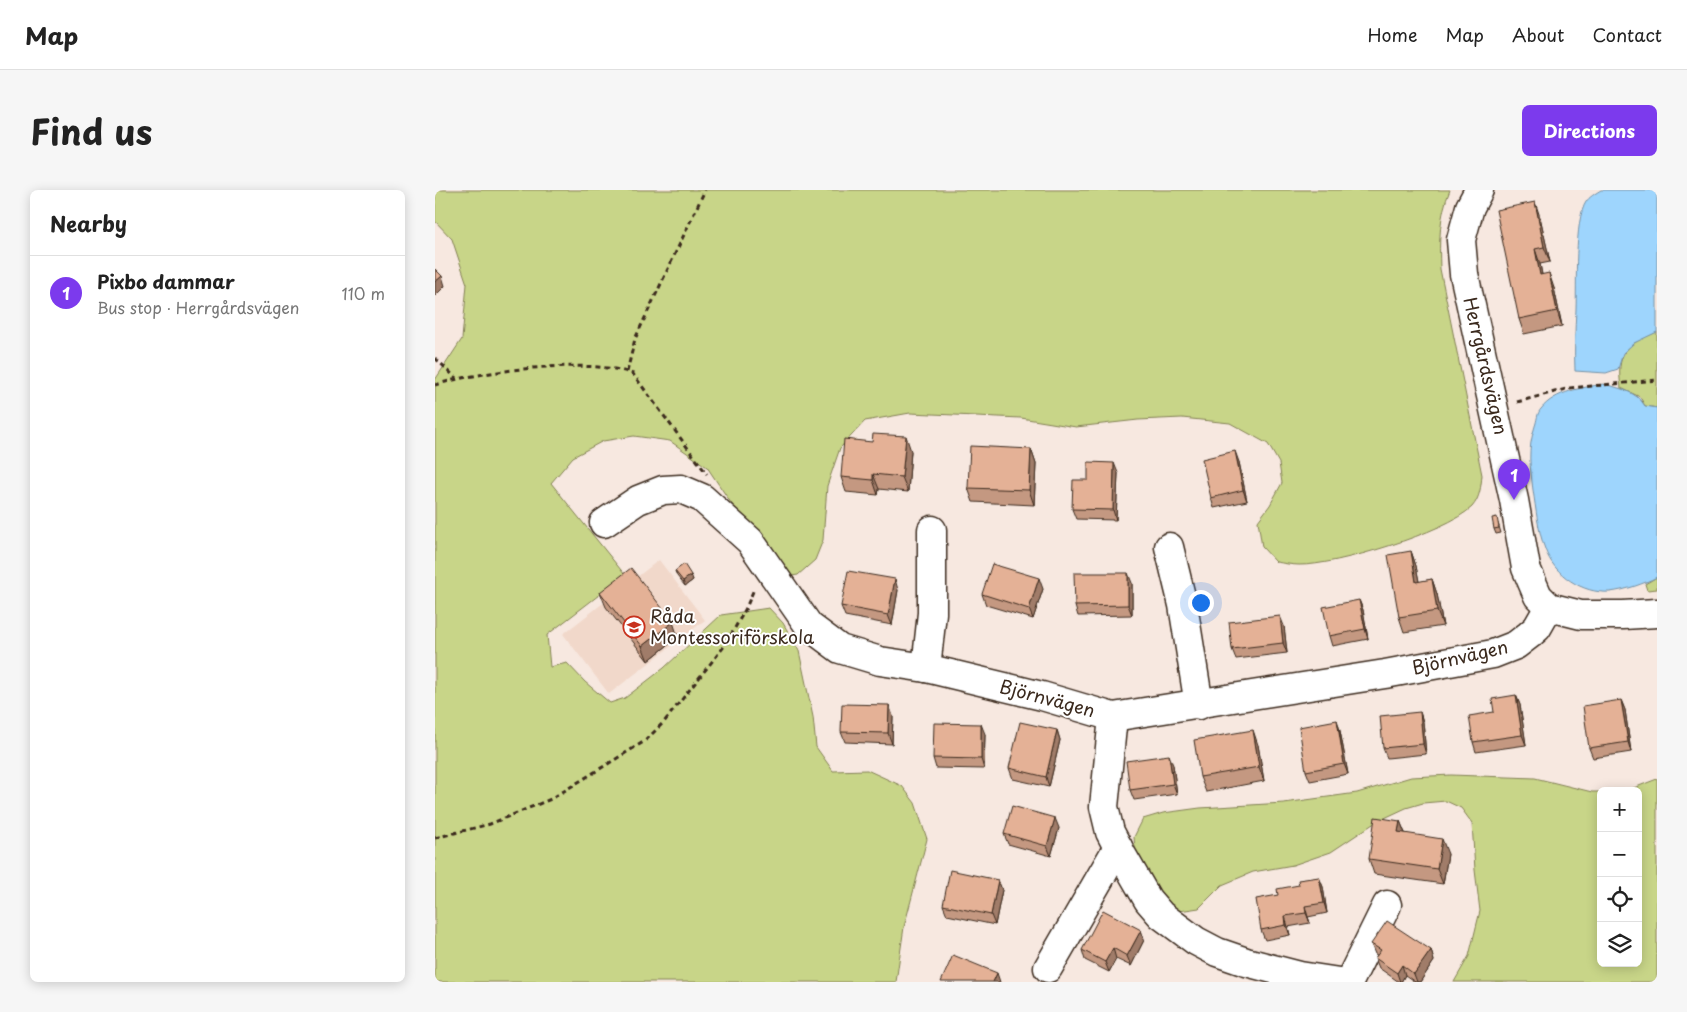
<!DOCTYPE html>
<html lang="en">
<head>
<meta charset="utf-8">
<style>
	:root { --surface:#fff; --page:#f6f6f6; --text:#222; --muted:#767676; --line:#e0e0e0; --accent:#7c3aed }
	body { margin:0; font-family:"Playpen Sans",sans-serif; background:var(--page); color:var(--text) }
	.controls { position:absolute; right:15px; bottom:15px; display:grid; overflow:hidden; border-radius:8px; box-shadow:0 2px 12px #0003 }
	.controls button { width:45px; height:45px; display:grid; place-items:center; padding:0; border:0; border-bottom:1px solid var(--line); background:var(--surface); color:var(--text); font:25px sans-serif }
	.you { position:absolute; left:765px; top:412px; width:18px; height:18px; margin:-12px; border:4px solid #fff; border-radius:50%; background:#1a73e8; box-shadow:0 0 0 8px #1a73e833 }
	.badge { display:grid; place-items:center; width:32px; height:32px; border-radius:50%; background:var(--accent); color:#fff; font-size:16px; font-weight:700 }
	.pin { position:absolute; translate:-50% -41px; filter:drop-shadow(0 1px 2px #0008) }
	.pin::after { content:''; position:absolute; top:26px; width:18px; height:15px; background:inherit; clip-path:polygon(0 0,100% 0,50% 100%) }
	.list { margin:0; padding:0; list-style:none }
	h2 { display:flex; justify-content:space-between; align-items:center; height:65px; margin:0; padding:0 20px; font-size:21px }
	h2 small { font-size:16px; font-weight:400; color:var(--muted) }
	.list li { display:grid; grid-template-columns:32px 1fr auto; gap:15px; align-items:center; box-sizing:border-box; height:75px; padding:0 20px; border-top:1px solid var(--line) }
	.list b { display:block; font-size:19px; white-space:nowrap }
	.list p { margin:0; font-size:16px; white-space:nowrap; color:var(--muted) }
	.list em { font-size:16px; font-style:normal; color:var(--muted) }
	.icon { flex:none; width:28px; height:28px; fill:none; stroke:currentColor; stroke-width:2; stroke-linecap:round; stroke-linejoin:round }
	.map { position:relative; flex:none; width:1222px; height:792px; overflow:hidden; border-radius:8px }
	header { display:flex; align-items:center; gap:30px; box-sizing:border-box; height:70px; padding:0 25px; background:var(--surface); border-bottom:1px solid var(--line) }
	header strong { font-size:24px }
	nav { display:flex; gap:28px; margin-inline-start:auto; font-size:18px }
	.intro { display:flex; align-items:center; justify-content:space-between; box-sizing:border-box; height:120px; padding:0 30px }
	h1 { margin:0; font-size:35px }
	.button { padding:12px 22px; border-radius:8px; background:var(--accent); color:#fff; font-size:18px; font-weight:700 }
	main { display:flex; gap:30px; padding:0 30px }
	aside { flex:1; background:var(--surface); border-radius:8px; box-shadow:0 2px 12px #0003 }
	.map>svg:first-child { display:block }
	.built { fill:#f1d8ca }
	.green { fill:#c8d588; stroke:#828053 }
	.water { fill:#9ed5fd; stroke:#7691a4 }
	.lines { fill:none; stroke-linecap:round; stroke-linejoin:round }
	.minor-casing { stroke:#3b2a1e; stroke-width:31 }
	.path { stroke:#3b2a1e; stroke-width:3; stroke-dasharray:5 4; stroke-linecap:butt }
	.minor { stroke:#fff; stroke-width:28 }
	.wall { fill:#c49881; stroke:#3b2a1e }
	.shaded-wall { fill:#a07c69; stroke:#3b2a1e }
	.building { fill:#e4b196; stroke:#3b2a1e }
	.labels { text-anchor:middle; stroke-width:4; stroke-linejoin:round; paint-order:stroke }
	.street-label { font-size:18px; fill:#3b2a1e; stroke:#fff }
	.poi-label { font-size:18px; fill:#3b2a1e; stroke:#fff; text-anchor:start }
</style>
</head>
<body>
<header>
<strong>Map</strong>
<nav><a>Home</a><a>Map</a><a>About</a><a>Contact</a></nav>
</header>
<div class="intro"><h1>Find us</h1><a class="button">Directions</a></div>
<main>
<aside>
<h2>Nearby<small></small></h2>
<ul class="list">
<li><span class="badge">1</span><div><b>Pixbo dammar</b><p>Bus stop · Herrgårdsvägen</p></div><em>110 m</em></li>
</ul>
</aside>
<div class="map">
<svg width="1222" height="792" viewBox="0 0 1222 792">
	<rect width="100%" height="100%" fill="#f7e8e0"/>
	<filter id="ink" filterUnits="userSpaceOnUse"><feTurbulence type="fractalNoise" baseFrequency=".02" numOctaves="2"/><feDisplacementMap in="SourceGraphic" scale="10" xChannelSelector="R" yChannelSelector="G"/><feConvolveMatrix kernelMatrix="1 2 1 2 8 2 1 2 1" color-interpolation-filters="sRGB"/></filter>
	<g filter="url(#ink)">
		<polygon class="built" points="224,370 270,430 174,504 128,444"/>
		<g class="green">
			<path d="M0,0H1015C1004,26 1004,51 1005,79L1047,285C1046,296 1045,308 1037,317C1011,342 900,376 864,375C856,375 848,373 841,372L827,357L823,331L835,315L847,293L844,273L833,254L795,233L747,228L703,230L641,237L586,228L475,223L430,231L405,258L392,296L388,350L380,370L363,385L351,387L334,370L272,277L235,251L199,246L168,251L138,267L116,293L190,385L112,445L115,477L132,473L150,492L175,513L190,508L229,478L286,425L334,418L348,433L364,461L378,527L381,557L398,581L432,580L467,596L480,613L492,649L469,737L461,792H0V190L27,149L32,94L17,49L0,31Z"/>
			<path d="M1222,142V218L1210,216L1205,207L1186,198C1181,163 1190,155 1222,142Z"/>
			<polygon points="1222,387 1222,399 1212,400 1210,394"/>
			<polygon points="1016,585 1100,588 1157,602 1166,602 1166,773 1203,773 1203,601 1191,601 1222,589 1222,792 1019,792 1034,766 1045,721 1040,680 1037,633 1026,618 1011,611 988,613 971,618 941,632 896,662 858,675 818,682 787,695 764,718 744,721 726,709 708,682 700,659 699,647 708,629 728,623 765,618 849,613 922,603 976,587"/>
		</g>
		<g class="water">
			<path d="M1166,0H1222V142L1199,153L1188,163L1183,179L1171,183L1140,181C1139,160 1140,140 1141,119C1142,96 1139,30 1151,12C1154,7 1161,3 1166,0Z"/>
			<path d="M1168,194C1184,198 1201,201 1210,216L1222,218V387C1208,394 1191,400 1175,402C1148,404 1119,385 1110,359C1103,341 1101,319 1098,300C1095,275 1092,261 1100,236C1102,231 1102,223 1106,219C1120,201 1147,198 1168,194Z"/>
		</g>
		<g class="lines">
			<g class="minor-casing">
				<g id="minor">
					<polyline points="1044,0 1035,17 1026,50 1029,84 1079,310 1091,378 1103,406 1114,417 1146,425 1188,425 1222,423"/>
					<polyline points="169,333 203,310 228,300 246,299 267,308 315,351 374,436 405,459 445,471 491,478 607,506 678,527 950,484 1058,464 1081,455 1094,445 1102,438 1114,417"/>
					<polyline points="734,357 748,415 764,515"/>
					<polyline points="491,478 497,423 497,340"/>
					<polyline points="678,527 669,617 675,642 687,665 713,710 726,725 761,751 782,762 811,772 865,786 904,792"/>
					<polyline points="613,778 683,657"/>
					<polyline points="914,792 952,715"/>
				</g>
			</g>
			<g class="path">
				<polyline points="0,168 21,188"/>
				<polyline points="192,182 200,149 270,0"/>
				<path d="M0,195C44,181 156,167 198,184L272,284"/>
				<polyline points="1082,212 1135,198 1222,190"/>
				<polyline points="0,648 55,634 116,609 210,551 229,532 291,454 311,418 319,399"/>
			</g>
			<use href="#minor" class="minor"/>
		</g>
		<g class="wall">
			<polygon points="1105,27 1115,72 1105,74 1107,85 1119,98 1127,136 1089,144 1084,129"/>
			<polygon points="596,259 601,274 599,315 538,312 533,298"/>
			<polygon points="476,261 473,302 444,299 443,305 411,302 406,287"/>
			<polygon points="804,272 812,311 779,318 776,308"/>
			<polygon points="683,283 681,330 641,329 637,319"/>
			<polygon points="1063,333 1066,343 1061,344 1059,339"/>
			<polygon points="976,361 981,376 984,392 997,389 1002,404 1008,436 969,442 964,427"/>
			<polygon points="240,381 256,385 258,390 250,396 242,386"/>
			<polygon points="697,393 697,425 643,426 640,416"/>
			<polygon points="608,399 598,429 551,415 547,404"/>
			<polygon points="463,400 457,435 410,426 406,416"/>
			<polygon points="165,402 243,447 213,471 171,417"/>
			<polygon points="924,410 928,420 933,449 897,456 894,446"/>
			<polygon points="849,436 852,463 801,469 797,459"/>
			<polygon points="1081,505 1085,515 1091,555 1041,562 1038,552 1059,522"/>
			<polygon points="1186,510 1190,520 1196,562 1158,568 1154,558"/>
			<polygon points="985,522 988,532 991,564 952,568 948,558"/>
			<polygon points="458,526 457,554 410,552 406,542"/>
			<polygon points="902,530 905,541 913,584 875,591 871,581"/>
			<polygon points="622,540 625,550 614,597 578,589 574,578"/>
			<polygon points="550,544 549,579 501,578 498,568"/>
			<polygon points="823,555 829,591 771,602 765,587"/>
			<polygon points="738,575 742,604 699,610 695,600"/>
			<polygon points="965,631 970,643 1013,664 1008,694 939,684 934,669"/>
			<polygon points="624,638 616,666 573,654 569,644"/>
			<polygon points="884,687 888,697 892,723 873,727 875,733 853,737 855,745 830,750 826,740 843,705"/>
			<polygon points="563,690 567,700 560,735 512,725 508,715"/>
			<polygon points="706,740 709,750 696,776 681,769 674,782 650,770 647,760"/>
			<polygon points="936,754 996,760 999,771 985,792 980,792 970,785 966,792 964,792 944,778 940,768 942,765 940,764"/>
		</g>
		<g class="shaded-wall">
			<polygon points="1100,12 1105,27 1115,72 1109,57"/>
			<polygon points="1100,59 1105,74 1110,100 1105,85"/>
			<polygon points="1114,83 1119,98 1127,136 1122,121"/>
			<polygon points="7,86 10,96 0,106 0,92"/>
			<polygon points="471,246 476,261 473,302 467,287"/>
			<polygon points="596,259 601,274 599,315 594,300"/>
			<polygon points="800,261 804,272 812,311 808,300"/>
			<polygon points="679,273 683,283 681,330 678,320"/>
			<polygon points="438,284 444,299 443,305 438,290"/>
			<polygon points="976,361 981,376 987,407 981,392"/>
			<polygon points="693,383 697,393 697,425 693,415"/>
			<polygon points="256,385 258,390 250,396 248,391"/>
			<polygon points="604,388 608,399 598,429 594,419"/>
			<polygon points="460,389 463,400 457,435 453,425"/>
			<polygon points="997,389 1002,404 1008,436 1002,421"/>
			<polygon points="924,410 928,420 933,449 930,439"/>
			<polygon points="845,426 849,436 852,463 848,453"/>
			<polygon points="238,432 243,447 213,471 207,456"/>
			<polygon points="1081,505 1085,515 1091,555 1087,545"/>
			<polygon points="1186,510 1190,520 1196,562 1193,552"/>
			<polygon points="454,515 458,526 457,554 453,543"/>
			<polygon points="985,522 988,532 991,564 988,554"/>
			<polygon points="902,530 905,541 913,584 909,574"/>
			<polygon points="546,534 550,544 549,579 546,569"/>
			<polygon points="622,540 625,550 614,597 611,587"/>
			<polygon points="818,540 823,555 829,591 824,577"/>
			<polygon points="734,565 738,575 742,604 738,594"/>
			<polygon points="620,628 624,638 616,666 612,656"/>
			<polygon points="965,631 971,646 963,642"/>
			<polygon points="1007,649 1013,664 1008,694 1002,679"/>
			<polygon points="884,687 888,697 892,723 889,713"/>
			<polygon points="563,690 567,700 560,735 556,725"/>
			<polygon points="870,716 873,727 875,733 871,723"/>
			<polygon points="850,726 853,737 855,745 851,735"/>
			<polygon points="706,740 709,750 696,776 692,766"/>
			<polygon points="678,758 681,769 674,782 670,772"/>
			<polygon points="996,760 999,771 985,792 982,792 979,784"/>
			<polygon points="967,775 970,785 966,792 965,792 962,783"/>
			<polygon points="562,783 565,792 558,792"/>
		</g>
		<g class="building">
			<polygon points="1100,12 1109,57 1100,59 1105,85 1114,83 1122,121 1084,129 1061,20"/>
			<polygon points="0,79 7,86 0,92"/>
			<polygon points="438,244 471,246 467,287 438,284 438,290 406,287 409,249 437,252"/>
			<polygon points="535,256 596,259 594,300 533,298"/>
			<polygon points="800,261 808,300 776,308 767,269"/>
			<polygon points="653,272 679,273 678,320 637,319 638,290 653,290"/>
			<polygon points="1062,327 1064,338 1059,339 1057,328"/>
			<polygon points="976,361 981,392 997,389 1002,421 964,427 953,365"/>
			<polygon points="249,374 256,385 248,391 240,381"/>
			<polygon points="557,374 604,388 594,419 547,404"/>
			<polygon points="196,378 238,432 207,456 165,402"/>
			<polygon points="413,381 460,389 453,425 406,416"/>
			<polygon points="639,383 693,383 693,415 640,416"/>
			<polygon points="924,410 930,439 894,446 888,417"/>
			<polygon points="845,426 848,453 797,459 794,432"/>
			<polygon points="1081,505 1087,545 1038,552 1034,526 1059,522 1057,509"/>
			<polygon points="1186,510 1193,552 1154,558 1148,516"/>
			<polygon points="407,514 454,515 453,543 406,542"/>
			<polygon points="985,522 988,554 948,558 945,526"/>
			<polygon points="902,530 909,574 871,581 864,537"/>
			<polygon points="585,532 622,540 611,587 574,578"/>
			<polygon points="499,533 546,534 546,569 498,568"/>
			<polygon points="818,540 824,577 765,587 759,550"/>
			<polygon points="734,565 738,594 695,600 691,571"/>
			<polygon points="577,616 620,628 612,656 569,644"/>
			<polygon points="940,627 965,631 963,642 1007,649 1002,679 934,669"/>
			<polygon points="515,680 563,690 556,725 508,715"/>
			<polygon points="884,687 889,713 870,716 871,723 850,726 851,735 826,740 821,709 843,705 842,699 864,695 863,690"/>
			<polygon points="668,720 706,740 692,766 678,758 670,772 647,760"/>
			<polygon points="952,731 996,760 979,784 967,775 962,783 940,768 946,760 936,754"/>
			<polygon points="518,765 562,783 558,792 506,792"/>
		</g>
	</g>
	<defs>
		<g id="school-ring" transform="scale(1.125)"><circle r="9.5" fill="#fff" stroke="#c8321e" stroke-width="1.5"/><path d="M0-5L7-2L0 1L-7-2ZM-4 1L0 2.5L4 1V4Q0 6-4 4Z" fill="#c8321e"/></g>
	</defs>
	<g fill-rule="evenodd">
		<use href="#school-ring" x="199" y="437"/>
	</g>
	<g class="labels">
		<g class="street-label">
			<text transform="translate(1050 176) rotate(77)" y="6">Herrgårdsvägen</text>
			<text transform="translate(1025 468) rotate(-13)" y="6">Björnvägen</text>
			<text transform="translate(612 509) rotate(15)" y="6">Björnvägen</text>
		</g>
		<g class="poi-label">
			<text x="215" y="433">Råda<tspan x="215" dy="21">Montessoriförskola</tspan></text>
		</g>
	</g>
</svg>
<div class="controls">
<button>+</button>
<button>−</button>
<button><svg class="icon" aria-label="locate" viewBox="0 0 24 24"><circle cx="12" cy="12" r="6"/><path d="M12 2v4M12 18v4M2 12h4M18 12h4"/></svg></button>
<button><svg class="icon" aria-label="layers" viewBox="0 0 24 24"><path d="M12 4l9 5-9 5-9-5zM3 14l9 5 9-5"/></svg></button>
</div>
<div class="you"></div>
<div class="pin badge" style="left:1079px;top:310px">1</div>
</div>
</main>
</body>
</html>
